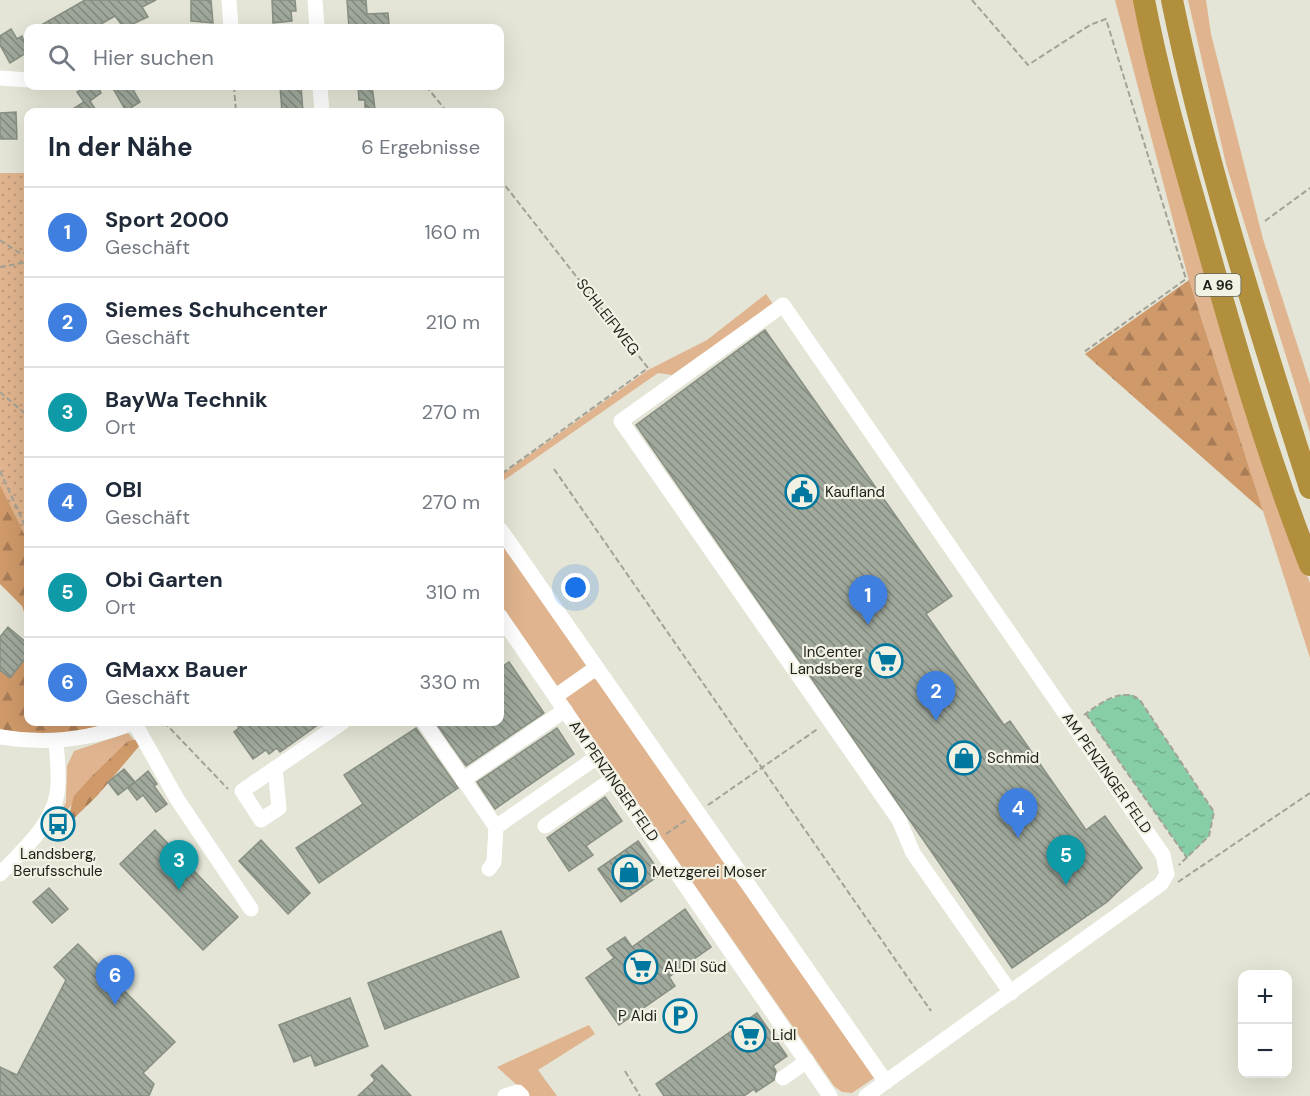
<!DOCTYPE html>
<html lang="de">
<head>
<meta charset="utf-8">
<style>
	:root { --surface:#fff; --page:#f2f2f3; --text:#1f2937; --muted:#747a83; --line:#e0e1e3; --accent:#d93025 }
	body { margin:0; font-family:"DM Sans",sans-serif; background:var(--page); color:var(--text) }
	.controls { position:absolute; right:18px; bottom:18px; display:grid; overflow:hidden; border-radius:12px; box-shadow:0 6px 24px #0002 }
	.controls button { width:54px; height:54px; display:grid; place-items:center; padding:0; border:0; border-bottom:2px solid var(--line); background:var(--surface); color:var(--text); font:30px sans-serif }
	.you { position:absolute; left:576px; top:588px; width:21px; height:21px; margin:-15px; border:4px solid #fff; border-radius:50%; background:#1a73e8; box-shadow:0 0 0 9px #1a73e833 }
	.badge { display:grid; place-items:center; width:39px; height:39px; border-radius:50%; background:var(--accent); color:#fff; font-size:20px; font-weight:700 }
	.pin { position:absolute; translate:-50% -50px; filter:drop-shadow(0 2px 3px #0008) }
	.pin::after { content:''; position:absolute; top:32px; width:21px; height:18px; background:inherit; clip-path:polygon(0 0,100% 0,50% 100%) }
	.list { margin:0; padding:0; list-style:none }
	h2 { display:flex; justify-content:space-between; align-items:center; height:78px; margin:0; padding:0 24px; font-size:26px }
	h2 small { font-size:20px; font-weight:400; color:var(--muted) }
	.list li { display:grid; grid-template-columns:39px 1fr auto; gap:18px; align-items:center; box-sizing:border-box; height:90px; padding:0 24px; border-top:2px solid var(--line) }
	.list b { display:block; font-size:22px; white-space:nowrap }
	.list p { margin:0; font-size:20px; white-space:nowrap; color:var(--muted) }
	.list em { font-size:20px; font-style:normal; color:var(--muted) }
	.icon { flex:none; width:33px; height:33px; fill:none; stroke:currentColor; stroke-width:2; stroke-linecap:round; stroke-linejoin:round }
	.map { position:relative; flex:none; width:1310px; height:1096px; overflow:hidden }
	.search { position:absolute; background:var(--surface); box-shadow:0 6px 24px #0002; left:24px; top:24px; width:480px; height:66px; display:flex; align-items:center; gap:15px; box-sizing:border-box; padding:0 21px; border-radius:12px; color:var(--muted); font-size:22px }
	.panel { position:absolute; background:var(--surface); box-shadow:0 6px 24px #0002; left:24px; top:108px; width:480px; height:618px; border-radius:12px }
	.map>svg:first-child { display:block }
	.grass { fill:#e0b48e }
	.forest { fill:url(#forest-firs) }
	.park { fill:url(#park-dots) }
	.water { fill:url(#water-ripples) }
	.building { fill:url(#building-back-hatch); stroke:#878f83; stroke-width:1.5 }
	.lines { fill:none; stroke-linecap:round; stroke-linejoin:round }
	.path { stroke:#a2a297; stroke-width:2; stroke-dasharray:6 3; stroke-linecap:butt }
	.minor { stroke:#fff; stroke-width:15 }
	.highway { stroke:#b28f3c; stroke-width:22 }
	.labels { text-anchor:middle; stroke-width:4.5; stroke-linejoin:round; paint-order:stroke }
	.shield { fill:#f1f2e3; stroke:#606058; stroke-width:1.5 }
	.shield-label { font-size:14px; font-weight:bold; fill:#22221d }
	.street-label { font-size:15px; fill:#22221d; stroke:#f1f2e3 }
	.poi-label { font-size:15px; fill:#22221d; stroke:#f1f2e3; text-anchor:start }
</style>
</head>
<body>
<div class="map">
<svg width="1310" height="1096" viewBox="0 0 1310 1096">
	<defs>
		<pattern id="forest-firs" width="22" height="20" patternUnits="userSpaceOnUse" patternTransform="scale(1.5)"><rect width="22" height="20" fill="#cf9969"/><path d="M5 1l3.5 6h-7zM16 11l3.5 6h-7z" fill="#a87c56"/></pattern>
		<pattern id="park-dots" width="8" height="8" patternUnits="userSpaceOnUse" patternTransform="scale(1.5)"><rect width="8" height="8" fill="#e0b48e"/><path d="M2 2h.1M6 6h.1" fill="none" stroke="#c09a7a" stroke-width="1.8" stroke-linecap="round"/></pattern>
		<pattern id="water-ripples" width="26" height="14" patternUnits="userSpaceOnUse" patternTransform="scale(1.5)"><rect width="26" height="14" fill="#87cda6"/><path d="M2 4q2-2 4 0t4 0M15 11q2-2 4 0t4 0" fill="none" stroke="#74b08e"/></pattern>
		<pattern id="building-back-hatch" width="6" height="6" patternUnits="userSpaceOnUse" patternTransform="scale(1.5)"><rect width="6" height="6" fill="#a0a99c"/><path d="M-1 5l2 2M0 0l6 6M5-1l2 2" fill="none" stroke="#82897f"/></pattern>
	</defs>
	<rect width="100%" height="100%" fill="#e4e5d6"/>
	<g class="grass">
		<polygon points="1115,0 1136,0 1287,524 1310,583 1310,658 1188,277"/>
		<polygon points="1188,0 1206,0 1211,34 1263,239 1310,384 1310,433 1226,164"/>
		<polygon points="766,294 773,304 672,375 658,373 500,483 500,476 648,370 707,340"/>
		<polygon points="500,540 587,665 557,687 500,604"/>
		<polygon points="593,678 598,681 874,1078 852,1093 842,1092 834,1086 564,697"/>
		<polygon points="128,733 135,741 58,819 66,802 67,766 74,751"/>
		<polygon points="589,1025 595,1034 538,1070 557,1096 529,1096 497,1067"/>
	</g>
	<g class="forest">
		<polygon points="1189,280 1263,511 1085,354"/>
		<polygon points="0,452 28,513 28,624 22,606 0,584"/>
		<polygon points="28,645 28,722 115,722 86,734 33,736 0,729 0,666 17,661"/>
		<polygon points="146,738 97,796 66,826 74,796 91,777 128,741"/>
	</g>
	<polygon class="park" points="0,173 28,173 28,542 0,485"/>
	<polygon class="water" points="1125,694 1133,695 1140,700 1214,812 1209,836 1187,858 1086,714 1105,701"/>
	<g class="building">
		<polygon points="85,0 156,0 142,7 148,17 124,28 115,16 94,28 36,28"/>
		<polygon points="191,0 211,0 213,23 191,21"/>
		<polygon points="272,0 295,0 296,11 291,11 292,21 273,23"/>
		<polygon points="347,0 366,0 367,14 388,13 389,24 376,26 377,28 349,28"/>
		<polygon points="11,29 17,39 22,36 28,52 10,63 0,45 0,36"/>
		<polygon points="87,86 98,86 101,93 90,101 97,112 68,112 84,102 77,92"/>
		<polygon points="122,86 131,86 140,102 126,111 114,90"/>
		<polygon points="280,86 301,86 303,112 282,112"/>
		<polygon points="358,86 372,86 375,109 365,110 365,100 359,100"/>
		<polygon points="16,112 17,139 0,139 0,113"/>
		<polygon points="765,330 952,596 926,614 1004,725 1010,721 1086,830 1105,816 1142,868 1107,902 1012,968 636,425"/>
		<polygon points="8,627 28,644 28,655 10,678 0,670 0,637"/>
		<polygon points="509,662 544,713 466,766 435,722 500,722 500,668"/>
		<polygon points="235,722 322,722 280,752 277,748 269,754 266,750 253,759 234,732 239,728"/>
		<polygon points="416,728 458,788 319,883 296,848 363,804 344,775"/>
		<polygon points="557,728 574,754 495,809 477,782"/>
		<polygon points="124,769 135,782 118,795 108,782"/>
		<polygon points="148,771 157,784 154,786 167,804 156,812 143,795 137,800 128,788"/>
		<polygon points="605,797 622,821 586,846 593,855 569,871 547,838"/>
		<polygon points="155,830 238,917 203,950 120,864"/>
		<polygon points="261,840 310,893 288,914 239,861"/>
		<polygon points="638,841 661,874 621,902 598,869"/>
		<polygon points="49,888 68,909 52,923 33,902"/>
		<polygon points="685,909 711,947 669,977 675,986 619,1025 586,978 614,958 607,949 625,937 632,947"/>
		<polygon points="501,931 519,977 385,1029 368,983"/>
		<polygon points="78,944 175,1042 143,1073 154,1084 149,1096 0,1096 0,1067 17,1075 66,980 54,967"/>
		<polygon points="350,998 368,1046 315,1066 311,1055 294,1062 279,1025"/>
		<polygon points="757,1013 787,1056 773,1066 776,1071 774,1080 756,1092 754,1089 744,1096 664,1096 656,1084"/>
		<polygon points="382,1065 411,1096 358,1096 375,1080 371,1075"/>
	</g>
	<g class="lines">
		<g class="path">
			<polyline points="972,0 1028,65 1090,25 1106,19 1186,279 1084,352"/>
			<polyline points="234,86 236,112"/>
			<polyline points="426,86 447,112"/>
			<polyline points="500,179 648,368 500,475"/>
			<polyline points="1265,221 1310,188"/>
			<polyline points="0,240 18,252 28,254"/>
			<polyline points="0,267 28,262"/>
			<polyline points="0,392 28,416"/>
			<polyline points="554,469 931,1011"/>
			<polyline points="0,471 28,532"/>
			<polyline points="1086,714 1187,858"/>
			<path d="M1084,715C1099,704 1122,686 1140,700L1214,812L1209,836L1179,865"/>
			<polyline points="164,722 228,789"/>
			<polyline points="708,805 819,728"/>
			<polyline points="666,834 686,820"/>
			<polyline points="1178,882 1310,793"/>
			<polyline points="625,1071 640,1096"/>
		</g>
		<g class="minor">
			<polyline points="229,0 231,28"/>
			<polyline points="315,0 317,28"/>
			<polyline points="0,78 28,80"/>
			<polyline points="320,86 322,112"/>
			<polyline points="500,529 886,1082"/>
			<polyline points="500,616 830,1096"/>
			<polyline points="556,696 596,668"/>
			<polyline points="134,722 177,799 251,909"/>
			<polyline points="424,722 496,827"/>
			<path d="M0,737C47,745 90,740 135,722"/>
			<polyline points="275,768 279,808 261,820 242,791 343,722"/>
			<polyline points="463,780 565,710"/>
			<polyline points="545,826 613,779"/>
			<polyline points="489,869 494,862 496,827 597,757"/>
			<path d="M0,874C21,852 52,825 57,794C60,777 57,758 56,741"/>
			<polyline points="783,1078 807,1061"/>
			<polyline points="505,1096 518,1092 522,1096"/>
			<polyline points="866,1096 1161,884 1167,874 1163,855 783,305 621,421 899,820 913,853 1011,993"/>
		</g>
		<g class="highway">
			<path d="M1144,0C1159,79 1182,157 1204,234C1235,345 1268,458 1310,565"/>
			<path d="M1172,0C1206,166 1259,327 1310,488"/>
		</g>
	</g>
	<defs>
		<g id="civic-ring" transform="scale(1.725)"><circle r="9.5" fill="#f1f2e3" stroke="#00779f" stroke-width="1.5"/><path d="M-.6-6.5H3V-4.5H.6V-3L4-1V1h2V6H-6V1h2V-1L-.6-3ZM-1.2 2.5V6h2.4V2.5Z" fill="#00779f"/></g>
		<g id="supermarket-ring" transform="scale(1.725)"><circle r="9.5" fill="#f1f2e3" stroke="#00779f" stroke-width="1.5"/><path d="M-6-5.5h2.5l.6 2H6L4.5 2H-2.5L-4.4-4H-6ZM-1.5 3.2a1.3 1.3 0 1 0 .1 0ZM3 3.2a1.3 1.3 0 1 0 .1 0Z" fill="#00779f"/></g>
		<g id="shop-ring" transform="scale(1.725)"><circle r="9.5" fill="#f1f2e3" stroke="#00779f" stroke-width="1.5"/><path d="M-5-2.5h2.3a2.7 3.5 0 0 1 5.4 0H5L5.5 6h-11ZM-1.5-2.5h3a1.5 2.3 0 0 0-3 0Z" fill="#00779f"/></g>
		<g id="bus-ring" transform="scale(1.725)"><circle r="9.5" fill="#f1f2e3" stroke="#00779f" stroke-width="1.5"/><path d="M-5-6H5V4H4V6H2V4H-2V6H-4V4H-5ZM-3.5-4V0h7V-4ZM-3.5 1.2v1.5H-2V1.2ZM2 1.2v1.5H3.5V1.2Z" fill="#00779f"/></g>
		<g id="parking-ring" transform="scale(1.725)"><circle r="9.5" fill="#f1f2e3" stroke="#00779f" stroke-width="1.5"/><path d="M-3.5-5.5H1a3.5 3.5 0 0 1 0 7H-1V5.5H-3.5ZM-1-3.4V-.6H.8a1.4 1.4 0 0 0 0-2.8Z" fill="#00779f"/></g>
	</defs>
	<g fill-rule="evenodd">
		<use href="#civic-ring" x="802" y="492"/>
		<use href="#supermarket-ring" x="886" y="661"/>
		<use href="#shop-ring" x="964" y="758"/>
		<use href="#bus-ring" x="58" y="824"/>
		<use href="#shop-ring" x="629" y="872"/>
		<use href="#supermarket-ring" x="641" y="967"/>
		<use href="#parking-ring" x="680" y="1016"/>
		<use href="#supermarket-ring" x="749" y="1035"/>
	</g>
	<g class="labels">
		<rect class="shield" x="1195.5" y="274" width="45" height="22" rx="4.5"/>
		<g class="shield-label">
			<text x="1218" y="290">A 96</text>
		</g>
		<g class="street-label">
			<text transform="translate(608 317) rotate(52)" y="5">SCHLEIFWEG</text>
			<text transform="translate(1107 773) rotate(55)" y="5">AM PENZINGER FELD</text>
			<text transform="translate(614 781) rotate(55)" y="5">AM PENZINGER FELD</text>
		</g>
		<g class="poi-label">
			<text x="825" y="497">Kaufland</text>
			<text x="863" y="657" text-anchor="end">InCenter<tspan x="863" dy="17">Landsberg</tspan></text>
			<text x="987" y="763">Schmid</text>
			<text x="58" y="859" text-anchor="middle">Landsberg,<tspan x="58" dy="17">Berufsschule</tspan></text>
			<text x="652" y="877">Metzgerei Moser</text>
			<text x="664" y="972">ALDI Süd</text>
			<text x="657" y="1021" text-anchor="end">P Aldi</text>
			<text x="772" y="1040">Lidl</text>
		</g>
	</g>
</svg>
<div class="controls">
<button>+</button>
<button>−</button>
</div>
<div class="you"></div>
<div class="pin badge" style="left:868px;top:625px;background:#3f7fe0">1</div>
<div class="pin badge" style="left:936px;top:721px;background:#3f7fe0">2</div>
<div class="pin badge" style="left:179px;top:890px;background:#0f9aa8">3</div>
<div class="pin badge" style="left:1018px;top:838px;background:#3f7fe0">4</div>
<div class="pin badge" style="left:1066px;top:885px;background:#0f9aa8">5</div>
<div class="pin badge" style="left:115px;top:1005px;background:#3f7fe0">6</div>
<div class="search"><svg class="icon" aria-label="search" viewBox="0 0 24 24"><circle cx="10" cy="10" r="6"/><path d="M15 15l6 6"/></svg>Hier suchen</div>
<section class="panel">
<h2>In der Nähe<small>6 Ergebnisse</small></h2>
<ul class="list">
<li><span class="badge" style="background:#3f7fe0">1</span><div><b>Sport 2000</b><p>Geschäft</p></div><em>160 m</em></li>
<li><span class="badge" style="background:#3f7fe0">2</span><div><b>Siemes Schuhcenter</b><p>Geschäft</p></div><em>210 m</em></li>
<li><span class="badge" style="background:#0f9aa8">3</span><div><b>BayWa Technik</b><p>Ort</p></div><em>270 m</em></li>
<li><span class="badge" style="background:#3f7fe0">4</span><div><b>OBI</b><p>Geschäft</p></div><em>270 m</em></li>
<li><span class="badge" style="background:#0f9aa8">5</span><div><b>Obi Garten</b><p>Ort</p></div><em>310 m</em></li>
<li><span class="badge" style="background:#3f7fe0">6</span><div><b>GMaxx Bauer</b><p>Geschäft</p></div><em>330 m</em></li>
</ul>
</section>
</div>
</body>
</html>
